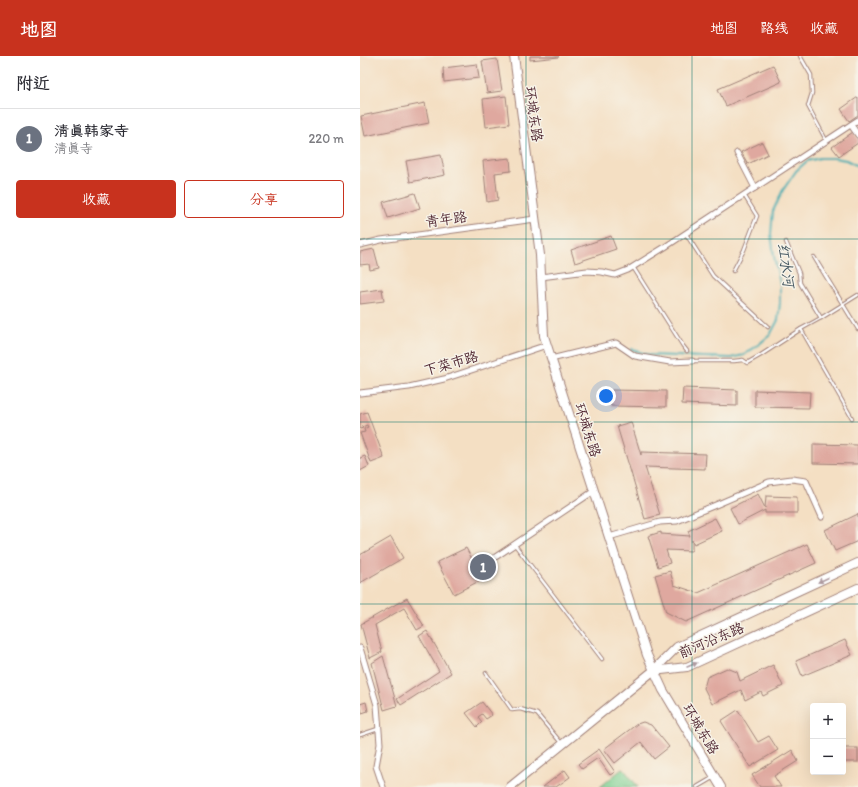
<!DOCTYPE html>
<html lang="zh">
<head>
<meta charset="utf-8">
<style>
	:root { --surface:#fff; --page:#f7f7f7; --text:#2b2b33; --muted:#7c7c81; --line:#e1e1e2; --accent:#c8321e }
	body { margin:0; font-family:Itim,"LXGW WenKai TC",sans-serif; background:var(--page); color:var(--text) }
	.controls { position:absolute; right:12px; bottom:12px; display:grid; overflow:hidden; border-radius:4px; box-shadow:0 4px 16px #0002 }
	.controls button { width:36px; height:36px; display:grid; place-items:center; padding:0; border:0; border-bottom:1px solid var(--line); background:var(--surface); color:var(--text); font:20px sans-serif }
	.you { position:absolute; left:246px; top:340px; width:14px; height:14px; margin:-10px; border:3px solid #fff; border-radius:50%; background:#1a73e8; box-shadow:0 0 0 6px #1a73e833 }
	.badge { display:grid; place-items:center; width:26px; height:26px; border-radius:50%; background:var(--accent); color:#fff; font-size:13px; font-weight:700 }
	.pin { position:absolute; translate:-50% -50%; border:2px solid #fff; box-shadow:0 1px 4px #0006 }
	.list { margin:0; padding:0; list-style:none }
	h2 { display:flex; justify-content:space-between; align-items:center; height:52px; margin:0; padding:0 16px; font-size:17px }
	h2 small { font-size:13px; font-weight:400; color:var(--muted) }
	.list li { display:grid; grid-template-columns:26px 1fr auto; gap:12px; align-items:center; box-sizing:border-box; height:60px; padding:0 16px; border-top:1px solid var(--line) }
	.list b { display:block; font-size:15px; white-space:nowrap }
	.list p { margin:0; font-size:13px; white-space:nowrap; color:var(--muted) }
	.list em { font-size:13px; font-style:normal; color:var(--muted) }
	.actions { display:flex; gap:8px; padding:12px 16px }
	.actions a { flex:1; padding:9px 0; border:1px solid var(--accent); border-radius:4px; text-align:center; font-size:14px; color:var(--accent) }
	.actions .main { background:var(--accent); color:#fff }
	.map { position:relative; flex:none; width:498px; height:731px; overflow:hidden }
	header { display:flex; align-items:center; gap:24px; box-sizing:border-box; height:56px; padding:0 20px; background:var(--accent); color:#fff }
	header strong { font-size:19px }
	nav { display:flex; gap:22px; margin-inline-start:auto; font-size:14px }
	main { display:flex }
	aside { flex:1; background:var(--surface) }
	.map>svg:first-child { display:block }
	.green { fill:#7ed092; stroke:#64785e }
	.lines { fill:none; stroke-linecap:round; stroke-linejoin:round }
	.stream { stroke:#3bacb3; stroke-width:2 }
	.building { fill:#dfa89f }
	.lane-casing { stroke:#9f7f77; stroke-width:4.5 }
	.street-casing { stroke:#9f7f77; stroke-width:7 }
	.primary-casing { stroke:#9f7f77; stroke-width:10 }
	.lane { stroke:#fff; stroke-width:2.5 }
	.street { stroke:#fff; stroke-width:5 }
	.primary { stroke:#fff; stroke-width:8 }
	.oneway { fill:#ae9aa0 }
	.grid { fill:none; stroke:#0f766e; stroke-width:1; stroke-opacity:0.55 }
	.labels { text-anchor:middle; stroke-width:3; stroke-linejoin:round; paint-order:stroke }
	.street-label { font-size:14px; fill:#4a1f2b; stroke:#f7f3e8 }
	.water-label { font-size:15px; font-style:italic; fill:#445761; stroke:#f7f3e8 }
</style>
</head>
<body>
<header>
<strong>地图</strong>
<nav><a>地图</a><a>路线</a><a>收藏</a></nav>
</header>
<main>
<aside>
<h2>附近<small></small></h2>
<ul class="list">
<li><span class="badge" style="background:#6b7280">1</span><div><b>清真韩家寺</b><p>清真寺</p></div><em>220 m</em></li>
</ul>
<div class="actions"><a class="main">收藏</a><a>分享</a></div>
</aside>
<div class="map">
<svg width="498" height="731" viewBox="0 0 498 731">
	<rect width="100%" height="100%" fill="#f7f3e8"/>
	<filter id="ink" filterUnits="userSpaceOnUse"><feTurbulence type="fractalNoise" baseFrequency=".025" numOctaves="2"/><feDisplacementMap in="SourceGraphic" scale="8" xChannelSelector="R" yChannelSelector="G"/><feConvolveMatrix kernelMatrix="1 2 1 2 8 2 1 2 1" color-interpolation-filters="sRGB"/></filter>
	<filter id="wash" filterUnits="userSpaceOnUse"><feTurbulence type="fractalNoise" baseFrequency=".012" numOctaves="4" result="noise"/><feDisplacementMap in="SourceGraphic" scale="16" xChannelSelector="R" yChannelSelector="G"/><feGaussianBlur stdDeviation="0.9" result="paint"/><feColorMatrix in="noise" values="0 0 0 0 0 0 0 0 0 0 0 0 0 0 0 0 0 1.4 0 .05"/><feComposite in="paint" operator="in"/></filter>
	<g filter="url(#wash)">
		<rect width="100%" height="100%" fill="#f4dfc3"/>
		<polygon class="green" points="263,712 278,731 240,731"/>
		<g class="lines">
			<polyline class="stream" points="271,293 289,299 371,302 384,299 398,289 410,279 418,264 420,247 420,228 414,200 411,178 413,155 423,134 436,115 447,105 460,102 474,102 486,104 498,110"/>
		</g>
		<g id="blocks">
			<g class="building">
				<polygon points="170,0 198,0 199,1 170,4"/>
				<polygon points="137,3 142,35 127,37 122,5"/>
				<polygon points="117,8 119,22 84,26 83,12"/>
				<polygon points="413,9 421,26 366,50 358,33"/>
				<polygon points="146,40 149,68 126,71 123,43"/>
				<polygon points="498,41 498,59 489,65 481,53"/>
				<polygon points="65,47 69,67 5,80 1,60"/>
				<polygon points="493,76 498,83 498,87 479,100 472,91"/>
				<polygon points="402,86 408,98 388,108 381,96"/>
				<polygon points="81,99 85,119 50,126 46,105"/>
				<polygon points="150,102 151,115 135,117 138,144 127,146 123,105"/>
				<polygon points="55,137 60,152 28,162 23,146"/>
				<polygon points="251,180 256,193 215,207 211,194"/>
				<polygon points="14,193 19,212 10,214 9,208 0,209 0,196"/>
				<polygon points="22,233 24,245 0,248 0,236"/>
				<polygon points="323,332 377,334 377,350 322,348"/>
				<polygon points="251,334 306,335 306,351 251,350"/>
				<polygon points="395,334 450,336 449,352 395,351"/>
				<polygon points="7,356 24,402 11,407 0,377 5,376 4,373 8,371 7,369 2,371 3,372 0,373 0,358"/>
				<polygon points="271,366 281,399 281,396 346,398 345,413 285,411 300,459 285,463 257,370"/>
				<polygon points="453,388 498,389 498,408 453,407"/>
				<polygon points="5,400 9,410 0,415 0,402"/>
				<polygon points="398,438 405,452 406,440 437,441 437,457 405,457 405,454 378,468 370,452"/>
				<polygon points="498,458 498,485 475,495 465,474"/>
				<polygon points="355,462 362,475 334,488 332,484 332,495 306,494 310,507 298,511 288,480 301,476 301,478 330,480 328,475"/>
				<polygon points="31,481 43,502 0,527 0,499"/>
				<polygon points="447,488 456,507 326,566 306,556 295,519 310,515 314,529 338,537"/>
				<polygon points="106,492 123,523 94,538 77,506"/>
				<polygon points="47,542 64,570 57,574 44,552 15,569 22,596 10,602 1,568"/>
				<polygon points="67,575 91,617 41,649 37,643 79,615 59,580"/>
				<polygon points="485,584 492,599 442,620 436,605"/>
				<polygon points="23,600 37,650 24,654 12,607"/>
				<polygon points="413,609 423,630 403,640 401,636 385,644 381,634 352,648 344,632 347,621 367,612 377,616 380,625"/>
				<polygon points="6,646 8,655 2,657 0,648"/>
				<polygon points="122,646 132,659 126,663 122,658 118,661 122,666 117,671 106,657"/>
				<polygon points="378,654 398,686 409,680 418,694 390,711 361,665"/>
				<polygon points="283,666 291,669 309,691 294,703 281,686 255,707 244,693 277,668"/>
				<rect x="483" y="692" width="15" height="14"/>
				<polygon points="239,693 255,716 250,719 238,702 222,713 218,708"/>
				<polygon points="432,694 438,705 414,720 421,731 400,731 392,719"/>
				<polygon points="205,714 210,721 196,731 183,731"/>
			</g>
		</g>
	</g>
	<g filter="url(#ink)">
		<use href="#blocks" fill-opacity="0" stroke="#9f7f77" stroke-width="1"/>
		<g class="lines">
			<g class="lane-casing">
				<g id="lane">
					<polyline points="440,0 451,19 452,37 448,50 466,84"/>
					<polyline points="326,178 353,220 408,271"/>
					<polyline points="426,186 439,217 440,227 461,262"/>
					<polyline points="454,201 498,273"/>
					<polyline points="273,211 323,290 327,295"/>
					<polyline points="373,215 384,194 397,160 384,139"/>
					<polyline points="441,273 492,362"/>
					<polyline points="333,305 374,305 383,304 387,307 401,299 441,273 461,262 498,239"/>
					<polyline points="155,489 242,603"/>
					<polyline points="126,617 152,654 160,653 177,658 202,688"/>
					<polyline points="0,679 18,673"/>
					<polyline points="337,731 354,721"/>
				</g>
			</g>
			<g class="street-casing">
				<g id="street">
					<polyline points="491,69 498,79"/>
					<polyline points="377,97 395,132"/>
					<polyline points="0,189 21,184 175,163"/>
					<polyline points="181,221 227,215 242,216 255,219 268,214 305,191 498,64"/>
					<polyline points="191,303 256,287 275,300 310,306 332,305"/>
					<polyline points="0,337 49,331 84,323 187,289"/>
					<polyline points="249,481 300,466 317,465 358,448 409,426 432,423 446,425 462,461"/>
					<polyline points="131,504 234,435"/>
					<polyline points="0,592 17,649 20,688 16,710 23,731"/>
				</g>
			</g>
			<g class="primary-casing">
				<g id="primary">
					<polyline points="154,0 180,199 184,280 287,599 303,634 361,731"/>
					<polyline points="293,615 327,611 498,532"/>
					<polyline points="150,731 293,615 317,591 498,507"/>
				</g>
			</g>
			<use href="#lane" class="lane"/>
			<use href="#street" class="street"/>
			<use href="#primary" class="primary"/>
		</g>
		<defs><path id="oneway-solid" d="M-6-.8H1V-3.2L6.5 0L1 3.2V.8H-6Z"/></defs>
		<g class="oneway">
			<use href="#oneway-solid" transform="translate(463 524) rotate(155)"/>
			<use href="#oneway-solid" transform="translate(332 609) rotate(-23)"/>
		</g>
	</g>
	<path class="grid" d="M166,0V731M332,0V731M0,183H498M0,366H498M0,548H498"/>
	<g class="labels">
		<g class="street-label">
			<text transform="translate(174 58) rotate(82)" y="5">环城东路</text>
			<text transform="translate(86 163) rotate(-8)" y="5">青年路</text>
			<text transform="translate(91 307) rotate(-16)" y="5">下菜市路</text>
			<text transform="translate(228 374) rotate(72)" y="5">环城东路</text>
			<text transform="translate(351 584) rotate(-23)" y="5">前河沿东路</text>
			<text transform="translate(341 673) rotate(59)" y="5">环城东路</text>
		</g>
		<g class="water-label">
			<text transform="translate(426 209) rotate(82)" y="5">红水河</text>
		</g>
	</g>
</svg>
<div class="controls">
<button>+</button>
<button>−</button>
</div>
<div class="you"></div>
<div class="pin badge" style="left:123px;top:511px;background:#6b7280">1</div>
</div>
</main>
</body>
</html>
